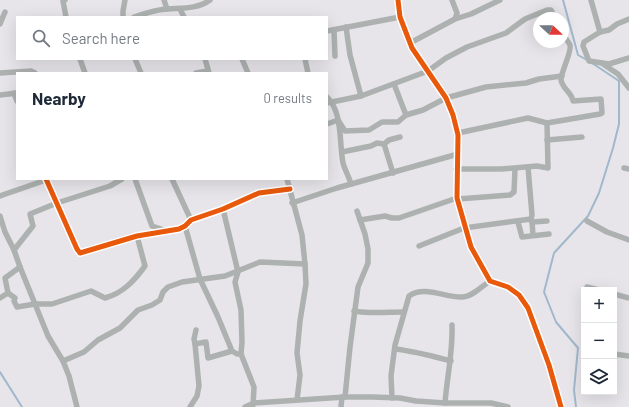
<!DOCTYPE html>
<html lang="en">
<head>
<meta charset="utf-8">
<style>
	:root { --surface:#fff; --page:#f6f6f7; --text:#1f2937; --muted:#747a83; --line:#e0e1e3 }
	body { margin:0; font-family:Barlow,sans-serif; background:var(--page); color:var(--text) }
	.controls { position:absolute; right:12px; bottom:12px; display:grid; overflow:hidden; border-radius:0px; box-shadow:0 4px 16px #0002 }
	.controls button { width:36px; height:36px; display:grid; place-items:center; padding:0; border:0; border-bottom:1px solid var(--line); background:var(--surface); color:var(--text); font:20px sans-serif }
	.compass { position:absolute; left:533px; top:12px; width:36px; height:36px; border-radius:50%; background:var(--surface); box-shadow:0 4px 16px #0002; rotate:112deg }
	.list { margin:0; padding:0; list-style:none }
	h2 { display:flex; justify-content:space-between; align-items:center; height:52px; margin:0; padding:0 16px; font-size:17px }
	h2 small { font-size:13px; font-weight:400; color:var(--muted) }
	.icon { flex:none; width:22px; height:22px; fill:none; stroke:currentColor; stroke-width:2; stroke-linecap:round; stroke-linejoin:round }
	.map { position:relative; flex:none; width:629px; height:407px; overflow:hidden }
	.search { position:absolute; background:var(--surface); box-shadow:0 4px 16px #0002; left:16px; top:16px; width:312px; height:44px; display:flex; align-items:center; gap:10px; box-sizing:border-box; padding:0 14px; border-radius:0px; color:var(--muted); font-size:15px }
	.panel { position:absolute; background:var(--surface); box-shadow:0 4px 16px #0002; left:16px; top:72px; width:312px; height:108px; border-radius:0px }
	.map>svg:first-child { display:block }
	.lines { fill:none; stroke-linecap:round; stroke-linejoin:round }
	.stream { stroke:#a1b8cc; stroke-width:2 }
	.minor { stroke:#adb2b0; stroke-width:5.5 }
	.cycleway-casing { stroke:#fff; stroke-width:8 }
	.cycleway { stroke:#e8590c; stroke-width:5 }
</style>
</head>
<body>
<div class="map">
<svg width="629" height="407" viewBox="0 0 629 407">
	<rect width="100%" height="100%" fill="#e7e5ea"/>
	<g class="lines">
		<g class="stream">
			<polyline points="563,0 578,55 587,60"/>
			<polyline points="0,372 22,407"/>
			<polyline points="576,407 574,390 578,348 556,322 544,292 554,253 588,216 599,193 613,148 619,124 619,81 592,63"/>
		</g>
		<g class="minor">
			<polyline points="65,0 63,1 66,17"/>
			<polyline points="164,0 167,9"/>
			<polyline points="398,0 400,17 412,48 446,98 453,115 458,135 457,198 471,247 490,281 508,287 519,295 528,308 549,365 561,407"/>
			<polyline points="452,0 457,13 455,19"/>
			<polyline points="591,0 600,32"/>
			<polyline points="180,9 184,17"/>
			<polyline points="123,17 123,11 125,0"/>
			<path d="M134,17C143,14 158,9 168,9C181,8 198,9 210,0"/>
			<polyline points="629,19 617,24 609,30 600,32 584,42 583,46 589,61 609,64 629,58"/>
			<polyline points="0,24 5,12"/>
			<polyline points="346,27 350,55 361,96"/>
			<polyline points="334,30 335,56"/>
			<polyline points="327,31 400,17"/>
			<polyline points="410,43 455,19 471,14 500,0"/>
			<polyline points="80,59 85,73"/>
			<polyline points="135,59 141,73"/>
			<polyline points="205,59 209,73"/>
			<polyline points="242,59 248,73"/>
			<polyline points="305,59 308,73"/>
			<polyline points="603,64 618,74 629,88"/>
			<polyline points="0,73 31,71 35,73"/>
			<polyline points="196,73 208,71"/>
			<polyline points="394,84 406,115"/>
			<polyline points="14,93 17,101"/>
			<polyline points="0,95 17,93"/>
			<path d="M327,97C343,112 339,143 343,163C345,170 349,177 351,184"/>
			<polyline points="327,103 361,96 428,71 446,58 467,47 506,33 525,19 547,10 551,10 555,18"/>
			<polyline points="327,124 338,120 345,131 369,130 382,122 398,122 406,115 423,110 446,98 486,87 526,83 539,79 562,76"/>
			<path d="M458,133L528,118L547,123L600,114L602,113L601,99L573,101C572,92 561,88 561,79C562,70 572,51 570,45C568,41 565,38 563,34"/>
			<polyline points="547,140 582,137"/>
			<polyline points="384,144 393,173"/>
			<polyline points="342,152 371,146 377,143 384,144 389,140 400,137"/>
			<polyline points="528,167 532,215 531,219"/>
			<polyline points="624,168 629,169"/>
			<polyline points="456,169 502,169 537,166 548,168 547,123"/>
			<polyline points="46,179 77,249 80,253 137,236 179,229 185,226 191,220 223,209 259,193 290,189"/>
			<polyline points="135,179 152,226 164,230"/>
			<polyline points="172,179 191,220"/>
			<polyline points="287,179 302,235 305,264 306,284 300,321 297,353 300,375 297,400"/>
			<polyline points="0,196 46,180"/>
			<polyline points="458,199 510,195 514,192 515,169"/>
			<polyline points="292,203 337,188 458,154"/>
			<polyline points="223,209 238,272 235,282 241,310 242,342 241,354 254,387 253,405"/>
			<polyline points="0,216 5,232 14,250 20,267 48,336 63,361 69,376 77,407"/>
			<polyline points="360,220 385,216 392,218 399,218 457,198"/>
			<polyline points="587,221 607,232 629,240"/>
			<polyline points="518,222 522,237 549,234"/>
			<polyline points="532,222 533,235"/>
			<polyline points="185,226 200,279 218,317 232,351 237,354 241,354"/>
			<polyline points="419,246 464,228 531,219 532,222 547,221"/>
			<polyline points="14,250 33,226 30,214 57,203 110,186 122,179"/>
			<polyline points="587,287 599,290"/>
			<polyline points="8,293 5,278 20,267"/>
			<polyline points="614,294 629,298"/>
			<path d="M0,298L8,293L15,298L14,301L17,307L35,304H52L91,291L105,298C123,293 134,281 145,266L137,236"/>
			<path d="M354,311C371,314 387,312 404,312"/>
			<polyline points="195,344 206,342 208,358 232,351"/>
			<path d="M395,349C414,351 432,356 451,361"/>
			<polyline points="614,354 629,356"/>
			<polyline points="63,361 84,352 98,340 120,328 138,310 152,305 160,300 163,292 168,287 182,282 225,276 260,262 305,264"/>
			<polyline points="345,397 350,347 358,287 368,263 368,249 365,234 357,211"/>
			<path d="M392,398L391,376L395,345L409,296C424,285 446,298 462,297C472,297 482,286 490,281"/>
			<path d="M445,403C447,377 453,352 452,325"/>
			<polyline points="190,407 197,396 199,386 195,344 194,339 196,330"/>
			<polyline points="245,407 254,403 345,397 373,397 400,398 416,401 445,403 491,403 508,407"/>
			<polyline points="341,407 342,397"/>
		</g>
		<g class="cycleway-casing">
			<g id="cycleway">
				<polyline points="398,0 400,17 412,48 446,98 453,115 458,135 457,198 471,247 490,281 508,287 519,295 528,308 549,365 561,407"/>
				<polyline points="46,179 77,249 80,253 137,236 179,229 185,226 191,220 223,209 259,193 290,189"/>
			</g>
		</g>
		<use href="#cycleway" class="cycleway"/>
	</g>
</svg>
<div class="controls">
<button>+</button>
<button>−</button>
<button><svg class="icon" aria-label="layers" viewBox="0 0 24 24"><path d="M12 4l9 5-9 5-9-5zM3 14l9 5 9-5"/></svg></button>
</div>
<svg class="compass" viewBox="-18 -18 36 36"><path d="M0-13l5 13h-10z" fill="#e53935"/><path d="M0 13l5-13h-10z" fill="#747a83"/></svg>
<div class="search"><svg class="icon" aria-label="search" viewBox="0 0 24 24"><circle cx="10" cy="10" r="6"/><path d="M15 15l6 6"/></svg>Search here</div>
<section class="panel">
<h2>Nearby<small>0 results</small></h2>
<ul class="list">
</ul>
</section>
</div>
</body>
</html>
